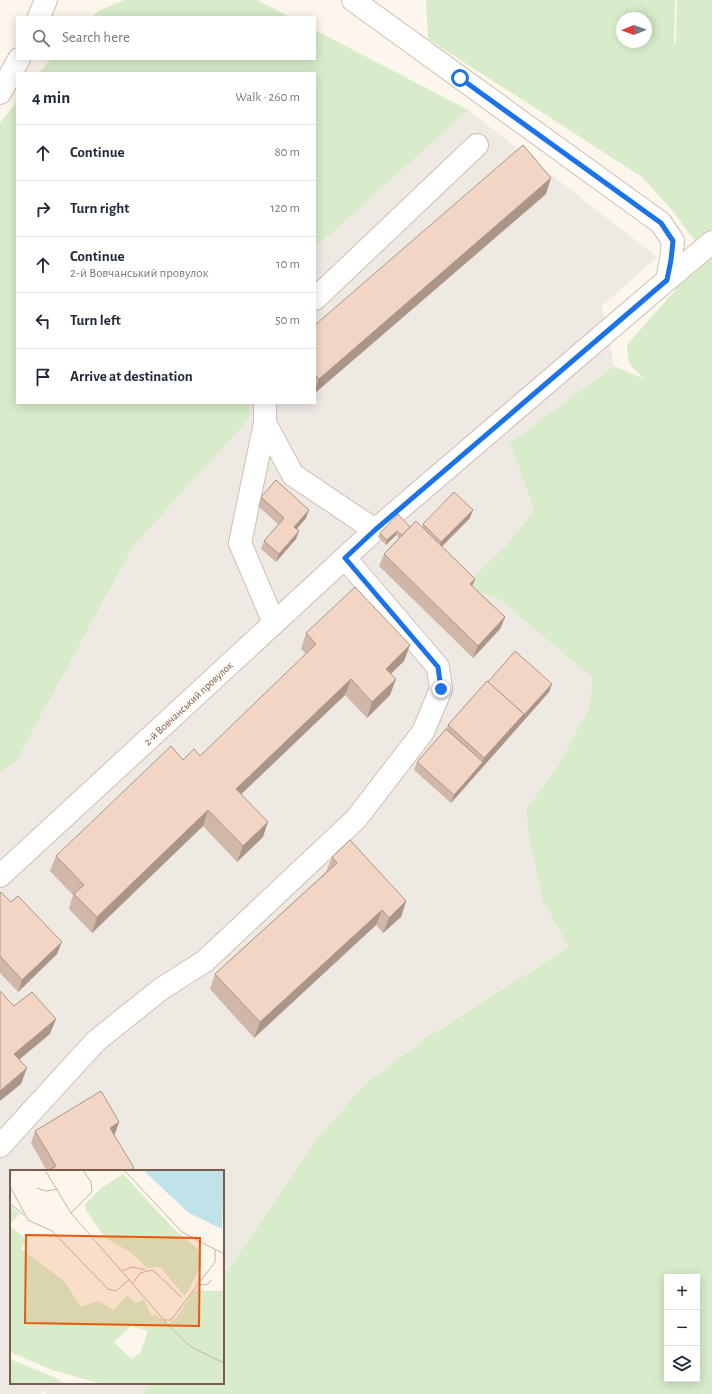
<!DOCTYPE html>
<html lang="en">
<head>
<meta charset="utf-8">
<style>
	:root { --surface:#fff; --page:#f2f2f3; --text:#1f2937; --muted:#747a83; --line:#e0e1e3 }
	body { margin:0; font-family:"Alegreya Sans",sans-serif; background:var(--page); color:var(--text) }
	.controls { position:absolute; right:12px; bottom:12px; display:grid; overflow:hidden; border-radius:0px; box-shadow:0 2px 10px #0003 }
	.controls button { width:36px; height:36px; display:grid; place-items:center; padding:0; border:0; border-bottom:1px solid var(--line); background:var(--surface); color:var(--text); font:20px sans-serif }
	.compass { position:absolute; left:616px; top:12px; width:36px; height:36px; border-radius:50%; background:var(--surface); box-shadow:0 2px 10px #0003; rotate:269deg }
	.stop { position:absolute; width:12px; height:12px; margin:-9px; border:3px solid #1a73e8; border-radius:50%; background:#fff }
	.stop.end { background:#1a73e8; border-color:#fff; box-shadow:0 1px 4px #0008 }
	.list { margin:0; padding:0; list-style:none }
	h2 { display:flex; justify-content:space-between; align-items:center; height:52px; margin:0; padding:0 16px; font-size:17px }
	h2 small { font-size:13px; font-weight:400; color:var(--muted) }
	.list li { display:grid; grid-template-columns:26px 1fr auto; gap:12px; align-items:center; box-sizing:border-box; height:56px; padding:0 16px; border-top:1px solid var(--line) }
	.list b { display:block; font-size:15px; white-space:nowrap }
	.list p { margin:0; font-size:13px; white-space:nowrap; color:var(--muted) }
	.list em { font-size:13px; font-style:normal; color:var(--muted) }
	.icon { flex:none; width:22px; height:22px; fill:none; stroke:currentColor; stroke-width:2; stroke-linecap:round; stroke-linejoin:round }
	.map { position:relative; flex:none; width:712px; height:1394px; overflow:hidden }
	.search { position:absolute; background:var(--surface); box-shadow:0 2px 10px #0003; left:16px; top:16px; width:300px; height:44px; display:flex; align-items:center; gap:10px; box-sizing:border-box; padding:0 14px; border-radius:0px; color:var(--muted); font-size:15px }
	.panel { position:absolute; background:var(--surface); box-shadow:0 2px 10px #0003; left:16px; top:72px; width:300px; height:332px; border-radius:0px }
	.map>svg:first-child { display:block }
	.industrial { fill:#efe9e4 }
	.green { fill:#d8ecc9; fill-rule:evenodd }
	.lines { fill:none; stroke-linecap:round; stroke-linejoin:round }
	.minor-casing { stroke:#d1beb0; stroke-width:24 }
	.minor { stroke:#fff; stroke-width:22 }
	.wall { fill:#d1b7a8 }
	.shaded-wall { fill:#aa9588 }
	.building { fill:#f3d5c3; stroke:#aa9588 }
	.route { stroke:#1a73e8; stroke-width:5 }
	.labels { text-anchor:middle; stroke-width:3; stroke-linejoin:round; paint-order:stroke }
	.street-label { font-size:11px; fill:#7a5c4d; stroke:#fffaf3 }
	.inset-road { fill:none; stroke:#c5b3a7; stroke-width:1 }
	.view { fill:#e8590c; fill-opacity:0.15; stroke:#e8590c; stroke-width:2 }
	.inset-edge { fill:none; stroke:#7a5c4d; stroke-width:2 }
</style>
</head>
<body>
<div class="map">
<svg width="712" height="1394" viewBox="0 0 712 1394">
	<rect width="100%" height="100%" fill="#fdf6ec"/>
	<polygon class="industrial" points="468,110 657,257 602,306 614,366 510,443 534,510 508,544 469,581 475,590 500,600 593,678 589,708 558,766 526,809 529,839 543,901 569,947 423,1040 363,1086 317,1139 223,1277 223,1171 11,1171 11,1383 150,1383 143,1394 47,1394 43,1391 40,1394 0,1394 0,691 247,421 250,414 249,403 315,403 315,248"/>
	<g class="green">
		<polygon points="124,0 257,0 290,17 92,17 98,11"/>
		<path d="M426,0H675L674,45L676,41L677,0H712V1394H143L150,1383H223V1277L317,1139L363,1086L423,1040L569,947L543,901L529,839L526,809L558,766L589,708L593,678L500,600L475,590L469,581L508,544L534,510L510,443L614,366L644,379C631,365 627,365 627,345L677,288L692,264L695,241L671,209L642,177L428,39ZM622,18H646V42H622ZM667,1277H697V1379H667Z"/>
		<polygon points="315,30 468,110 315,248 315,73 39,73 51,59 315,59"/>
		<polygon points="17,101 17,403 249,403 250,414 247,421 133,546 16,761 0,772 0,123"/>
	</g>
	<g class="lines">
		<g class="minor-casing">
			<g id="minor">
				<polyline points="39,17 46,0"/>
				<polyline points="0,93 19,59"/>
				<polyline points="667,280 712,242"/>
				<polyline points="315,299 477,145"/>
				<polyline points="265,403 265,423 293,475 375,530"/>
				<polyline points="265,423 240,543 274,623"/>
				<polyline points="0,876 375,530 667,280 671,260 673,241 661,223 353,0"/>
				<polyline points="0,1146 96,1041 161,989 205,961 356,819 423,732 441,689 438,667 345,558"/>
			</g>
		</g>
		<use href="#minor" class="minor"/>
	</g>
	<g class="wall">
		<polygon points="546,194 315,393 315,325"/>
		<polygon points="261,497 306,518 297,529 296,539 276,562 261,549 264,541 278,524 258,506"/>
		<polygon points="470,518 442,547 475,579 472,586 505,617 500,629 473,658 379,566 384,554 399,538 396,535 386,545 378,537 380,533 410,527 422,527 423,524"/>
		<polygon points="306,633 410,645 404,661 391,674 396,679 390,695 367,718 345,695 241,794 263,837 237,862 203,826 92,933 69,909 73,895 50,871 56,856 183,760 200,756 306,654 301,649"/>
		<polygon points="552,684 549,692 451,803 414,770 417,762 446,729 448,725"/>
		<polygon points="332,857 406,901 401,917 383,933 376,925 254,1038 210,989 215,974 326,872"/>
		<polygon points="0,893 11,902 57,954 18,992 0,973"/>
		<polygon points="35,1131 115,1134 114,1135 134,1168 133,1171 47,1171 31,1143"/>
	</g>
	<g class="shaded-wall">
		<polygon points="551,178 546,194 315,393 315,390 319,379"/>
		<polygon points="309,510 306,518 291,535 294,527"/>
		<polygon points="473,510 470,518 438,550 441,542"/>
		<polygon points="299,531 296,539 276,562 279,554"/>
		<polygon points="397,531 396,535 386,545 387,540"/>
		<polygon points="475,579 470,591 470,584"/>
		<polygon points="505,617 500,629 473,658 478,646"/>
		<polygon points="410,645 404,661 380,684 386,669"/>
		<polygon points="351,679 345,695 231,804 236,789"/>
		<polygon points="396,679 390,695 367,718 372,702"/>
		<polygon points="552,684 549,692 451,803 454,795 483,762 484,758 524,714"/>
		<polygon points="208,810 203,826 92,933 97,917"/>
		<polygon points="268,822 263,837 237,862 243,846"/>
		<polygon points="406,901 401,917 383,933 389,918"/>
		<polygon points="382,910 376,925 254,1038 260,1022"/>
		<polygon points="62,942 57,954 18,992 22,980"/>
		<polygon points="56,1019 50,1034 8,1069 14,1054"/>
		<polygon points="27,1068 21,1084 0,1101 0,1091"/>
		<polygon points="119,1122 115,1134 105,1140 110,1128"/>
	</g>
	<g class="building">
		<polygon points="523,145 551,178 319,379 315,375 315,325"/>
		<polygon points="276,480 309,510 294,527 299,531 279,554 264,541 284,518 261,497"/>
		<polygon points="454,492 473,510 441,542 423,524"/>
		<polygon points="398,514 410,527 402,535 397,531 387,540 380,533"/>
		<polygon points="416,521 475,579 470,584 505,617 478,646 384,554"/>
		<polygon points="355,587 410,645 386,669 396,679 372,702 351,679 236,789 268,822 243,846 208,810 97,917 74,894 84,885 56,856 171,746 183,760 194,749 200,756 316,644 306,633"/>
		<polygon points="515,651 552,684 522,717 524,714 488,682"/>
		<polygon points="487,681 524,714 484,758 448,725"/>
		<polygon points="446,729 483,762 454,795 417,762"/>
		<polygon points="350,840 406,901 389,918 382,910 260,1022 215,974 337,863 332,857"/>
		<polygon points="1,892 11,902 18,896 62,942 22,980 0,956 0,893"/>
		<polygon points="0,991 14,1006 32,992 56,1019 14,1054 27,1068 0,1091"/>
		<polygon points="101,1091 119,1122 110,1128 134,1168 129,1171 47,1171 56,1166 35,1131"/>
	</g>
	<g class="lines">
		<polyline class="route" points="441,689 438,667 345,558 375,530 667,280 671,260 673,241 661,223 460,78"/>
	</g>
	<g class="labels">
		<g class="street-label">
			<text transform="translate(188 703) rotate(-43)" y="4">2-й Вовчанський провулок</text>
		</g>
	</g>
	<g transform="translate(10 1170)">
		<rect width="214" height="214" fill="#fdf6ec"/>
		<path d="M113,4L163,58L189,80L192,95L175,126L150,97L137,98L122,83L95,68L76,40L75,35L90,19ZM0,37L10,44L0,54ZM0,56L17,70L11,79L54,111L71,137L88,131L104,140L117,125L125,133L134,130L142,146L146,145L159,154L167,147L184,121H214V214H92L42,200L0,182ZM121,156L138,161L130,183L121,189L104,172ZM0,189L46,208L55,214H0Z" fill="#d8ecc9" fill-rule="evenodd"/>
		<path d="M133,0H214L212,59L179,43Z" fill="#bfe3e8"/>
		<path class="inset-road" d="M35,0L61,43L154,150H161L205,92V80M114,0L172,62L214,84M0,16L18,50L42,61L98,119L106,121L120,109M27,18L36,21L48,19M0,34L14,45M61,43L82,22L81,12L73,0M112,101L122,97L136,100M189,112L191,115L198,114L201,110M123,113L130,103L143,100L171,127M154,151L181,177L214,193"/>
		<path class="view" d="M16,65L190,68L189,156L15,153Z"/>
		<rect width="214" height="214" class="inset-edge"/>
	</g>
</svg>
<div class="controls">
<button>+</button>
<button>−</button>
<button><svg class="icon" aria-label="layers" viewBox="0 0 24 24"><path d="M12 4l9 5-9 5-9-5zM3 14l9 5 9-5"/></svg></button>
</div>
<svg class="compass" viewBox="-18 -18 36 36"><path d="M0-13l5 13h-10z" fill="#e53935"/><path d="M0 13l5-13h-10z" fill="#747a83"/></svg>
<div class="stop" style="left:460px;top:78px"></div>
<div class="stop end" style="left:441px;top:689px"></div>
<div class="search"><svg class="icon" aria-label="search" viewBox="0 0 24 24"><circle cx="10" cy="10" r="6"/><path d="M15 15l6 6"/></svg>Search here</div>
<section class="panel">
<h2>4 min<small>Walk · 260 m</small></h2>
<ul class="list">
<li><svg class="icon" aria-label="ahead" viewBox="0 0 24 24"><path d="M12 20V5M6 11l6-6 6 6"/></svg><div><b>Continue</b></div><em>80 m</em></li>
<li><svg class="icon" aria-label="right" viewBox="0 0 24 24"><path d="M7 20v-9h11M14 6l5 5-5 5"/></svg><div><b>Turn right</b></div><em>120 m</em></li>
<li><svg class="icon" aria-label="ahead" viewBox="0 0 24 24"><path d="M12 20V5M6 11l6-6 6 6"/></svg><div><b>Continue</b><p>2-й Вовчанський провулок</p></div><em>10 m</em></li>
<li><svg class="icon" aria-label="left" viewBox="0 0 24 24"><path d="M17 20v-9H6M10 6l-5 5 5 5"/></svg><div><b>Turn left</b></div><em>50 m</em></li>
<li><svg class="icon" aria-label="arrive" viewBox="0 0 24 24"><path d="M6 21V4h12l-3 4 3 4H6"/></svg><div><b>Arrive at destination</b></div></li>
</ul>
</section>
</div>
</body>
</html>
